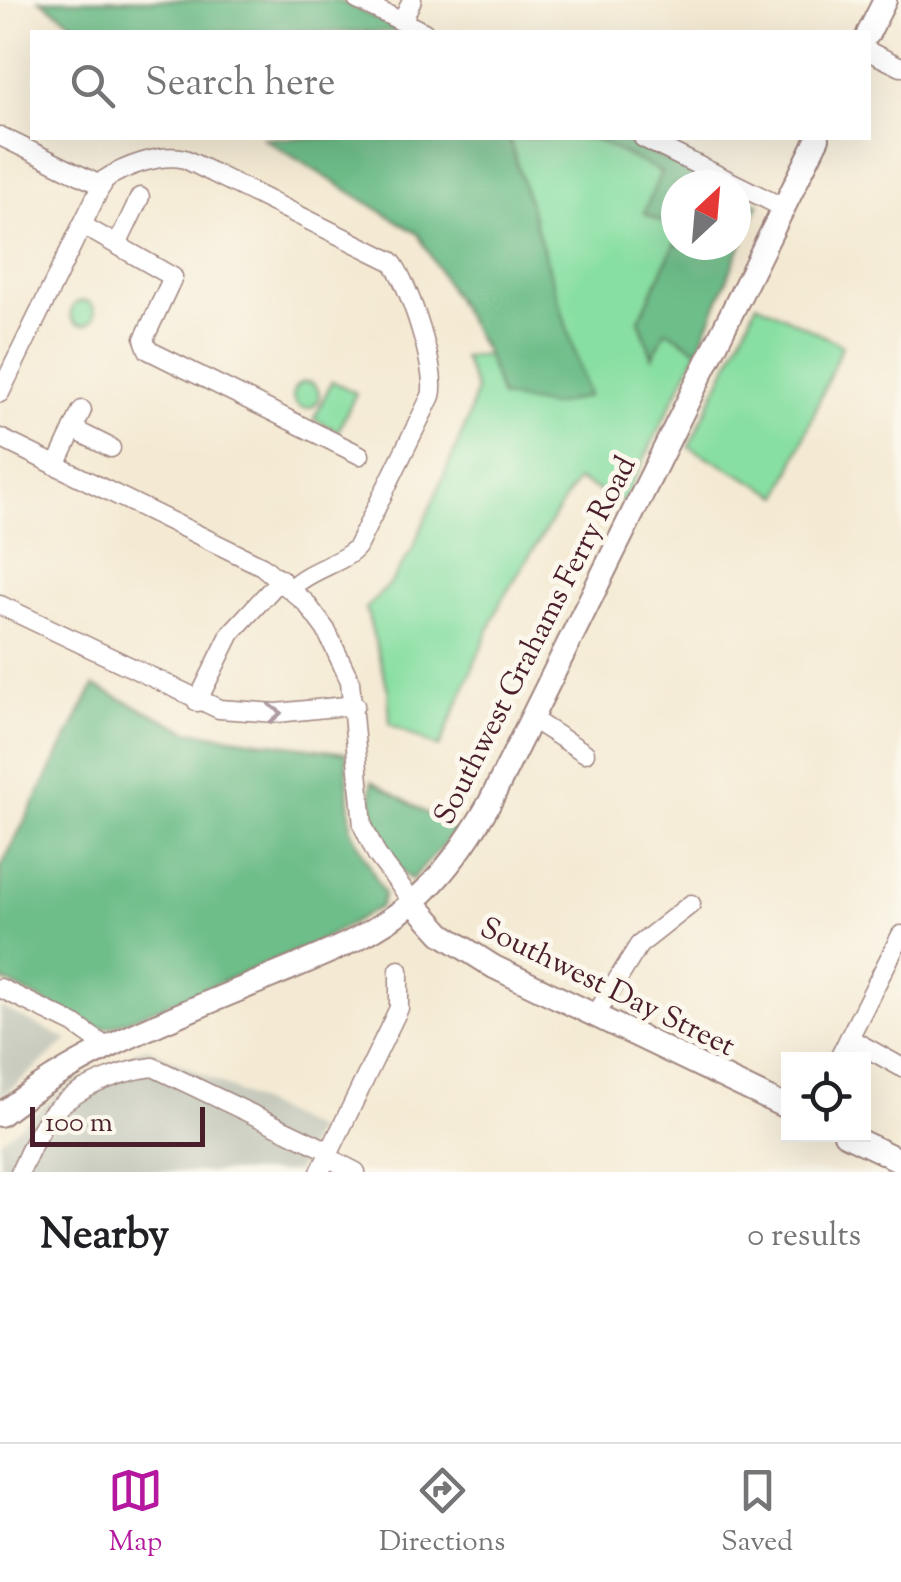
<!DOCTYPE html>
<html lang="en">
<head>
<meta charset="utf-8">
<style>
	:root { --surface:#fff; --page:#f6f6f6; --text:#202124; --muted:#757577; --line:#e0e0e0; --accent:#b5179e }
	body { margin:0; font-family:"Sorts Mill Goudy",serif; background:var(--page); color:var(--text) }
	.controls { position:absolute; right:30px; bottom:30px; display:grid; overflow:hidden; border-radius:0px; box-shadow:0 10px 40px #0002 }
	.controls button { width:90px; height:90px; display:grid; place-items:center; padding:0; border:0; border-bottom:2px solid var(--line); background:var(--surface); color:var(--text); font:50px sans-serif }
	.compass { position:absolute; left:661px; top:170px; width:90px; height:90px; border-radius:50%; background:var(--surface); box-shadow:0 10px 40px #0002; rotate:26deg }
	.scale { position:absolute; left:30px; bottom:25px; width:175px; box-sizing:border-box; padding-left:10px; border:5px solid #4a1f2b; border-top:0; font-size:28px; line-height:35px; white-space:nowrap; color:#4a1f2b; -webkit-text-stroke:8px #fbf7ec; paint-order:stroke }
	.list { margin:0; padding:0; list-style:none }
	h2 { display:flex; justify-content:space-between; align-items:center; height:130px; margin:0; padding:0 40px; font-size:42px }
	h2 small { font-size:32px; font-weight:400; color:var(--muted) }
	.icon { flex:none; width:55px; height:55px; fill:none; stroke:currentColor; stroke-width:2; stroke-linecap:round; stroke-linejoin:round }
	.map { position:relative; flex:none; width:901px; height:1172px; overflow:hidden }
	.search { position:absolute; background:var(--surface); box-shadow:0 10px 40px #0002; left:30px; right:30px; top:30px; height:110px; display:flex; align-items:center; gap:25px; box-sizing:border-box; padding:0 35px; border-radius:0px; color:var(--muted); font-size:38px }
	.sheet { height:270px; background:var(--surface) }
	nav { display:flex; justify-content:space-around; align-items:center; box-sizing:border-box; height:140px; border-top:2px solid var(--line); background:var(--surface); font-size:28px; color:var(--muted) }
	nav a { display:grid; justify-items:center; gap:5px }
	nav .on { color:var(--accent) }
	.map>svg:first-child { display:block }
	.industrial { fill:#c2c6b9 }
	.green { fill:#88dfa3; stroke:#697f67; stroke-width:2.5 }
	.forest { fill:#6ebe89; stroke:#5c6e5a; stroke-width:2.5 }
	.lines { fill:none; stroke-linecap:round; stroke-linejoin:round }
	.minor-casing { stroke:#9f847f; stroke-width:21 }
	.major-casing { stroke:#9f847f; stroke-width:26 }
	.minor { stroke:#fff; stroke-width:18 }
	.major { stroke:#fff; stroke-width:22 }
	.oneway { stroke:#ae9aa0 }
	.labels { text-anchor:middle; stroke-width:10; stroke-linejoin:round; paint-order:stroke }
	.street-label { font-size:30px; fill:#4a1f2b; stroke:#fbf7ec }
</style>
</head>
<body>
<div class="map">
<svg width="901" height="1172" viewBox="0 0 901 1172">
	<rect width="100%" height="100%" fill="#fbf7ec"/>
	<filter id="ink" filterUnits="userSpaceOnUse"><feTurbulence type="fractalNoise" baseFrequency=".01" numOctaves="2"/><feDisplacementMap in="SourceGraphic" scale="20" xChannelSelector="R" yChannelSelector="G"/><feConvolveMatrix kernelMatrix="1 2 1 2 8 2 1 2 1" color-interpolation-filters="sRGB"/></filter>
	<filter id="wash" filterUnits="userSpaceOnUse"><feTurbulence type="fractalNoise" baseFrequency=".0048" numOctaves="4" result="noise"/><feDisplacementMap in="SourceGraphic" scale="40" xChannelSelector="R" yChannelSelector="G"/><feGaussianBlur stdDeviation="2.25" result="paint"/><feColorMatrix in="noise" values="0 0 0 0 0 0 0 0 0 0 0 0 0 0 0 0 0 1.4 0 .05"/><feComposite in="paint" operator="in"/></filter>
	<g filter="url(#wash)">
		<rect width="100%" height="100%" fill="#f4ead3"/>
		<g class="industrial">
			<polygon points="0,1007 68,1040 0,1098"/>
			<polygon points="146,1047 316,1130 296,1172 0,1172 0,1141 76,1081"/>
		</g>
		<g class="green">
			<polygon points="500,138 592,138 661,172 645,213 676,229 676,241 639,320 652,356 666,330 698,350 623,502 577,480 501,601 439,748 390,724 388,690 366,608 390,584 412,550 467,422 476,390 463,357 487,355 501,397 588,396"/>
			<circle cx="83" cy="313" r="12"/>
			<polygon points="757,303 842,345 780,496 689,447"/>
			<polygon points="332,381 356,393 338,431 314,419"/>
			<circle cx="306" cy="395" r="13"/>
		</g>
		<g class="forest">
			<polygon points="40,0 338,0 403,32 87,32"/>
			<polygon points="263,138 509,138 588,396 551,406 501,397 487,355 418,234"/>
			<polygon points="592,138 619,138 719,185 676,185 676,229 644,213 661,172"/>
			<polygon points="736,193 758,204 698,350 666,330 653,357 639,320 676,241 676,245 736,245"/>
			<polygon points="94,686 188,731 346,753 351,829 384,894 380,907 312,945 111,1027 95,1028 0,979 0,869"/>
			<path d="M372,781L456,831L411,880C382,857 369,816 372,781Z"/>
		</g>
	</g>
	<g filter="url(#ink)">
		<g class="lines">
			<g class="minor-casing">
				<g id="minor">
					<polyline points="357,0 424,32"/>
					<polyline points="402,22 412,0"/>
					<polyline points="868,51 901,67"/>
					<polyline points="0,136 102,186"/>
					<polyline points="643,138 784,208"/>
					<polyline points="82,225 173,277 144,339 148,350 360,455"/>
					<polyline points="118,243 140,197"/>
					<path d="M0,393L104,180C123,167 162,152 185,159L391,261C408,280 438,372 431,396L357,547C344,563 312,568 291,588"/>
					<polyline points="73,429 111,448"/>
					<polyline points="0,438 262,566 306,603 326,630 350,681 363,826 377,855 413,902"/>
					<polyline points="56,466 82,410"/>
					<polyline points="0,605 219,709 277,713 355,705"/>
					<polyline points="197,702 231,633 281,579"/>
					<polyline points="532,719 585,753"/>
					<polyline points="0,988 74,1024 105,1046"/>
					<polyline points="595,1016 639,945 691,904"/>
					<polyline points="849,1038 901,1067"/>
					<polyline points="838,1060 901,935"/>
					<polyline points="327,1157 356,1172"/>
					<path d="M20,1172C28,1155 35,1136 46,1121C66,1092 118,1071 153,1067L329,1151"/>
					<polyline points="320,1172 399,1008 399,970"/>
				</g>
			</g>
			<g class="major-casing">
				<g id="major">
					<polyline points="868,34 885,0"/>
					<polyline points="413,902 442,934 494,967 788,1108"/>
					<path d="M0,1115C82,1050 177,1016 272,976C320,956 374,936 414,901C445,874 469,839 489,804L818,138"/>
					<polyline points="845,1134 901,1161"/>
				</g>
			</g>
			<use href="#minor" class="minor"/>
			<use href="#major" class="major"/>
		</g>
		<defs><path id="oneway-chevron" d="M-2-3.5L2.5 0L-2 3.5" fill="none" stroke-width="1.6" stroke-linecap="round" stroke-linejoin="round" transform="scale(2.5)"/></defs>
		<use class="oneway" href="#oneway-chevron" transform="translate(275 713) rotate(-3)"/>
	</g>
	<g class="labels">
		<g class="street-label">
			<text transform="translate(534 640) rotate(-63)" y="10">Southwest Grahams Ferry Road</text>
			<text transform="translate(608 986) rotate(26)" y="10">Southwest Day Street</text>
		</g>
	</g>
</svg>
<div class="controls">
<button><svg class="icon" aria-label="locate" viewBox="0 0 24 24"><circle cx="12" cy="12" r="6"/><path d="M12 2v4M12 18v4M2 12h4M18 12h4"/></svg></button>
</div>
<svg class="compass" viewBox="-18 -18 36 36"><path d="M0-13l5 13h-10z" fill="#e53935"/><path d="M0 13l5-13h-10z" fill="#757577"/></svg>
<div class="scale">100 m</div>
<div class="search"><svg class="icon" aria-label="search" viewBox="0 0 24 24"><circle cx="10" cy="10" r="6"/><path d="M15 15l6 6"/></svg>Search here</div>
</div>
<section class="sheet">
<h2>Nearby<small>0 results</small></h2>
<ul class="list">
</ul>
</section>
<nav>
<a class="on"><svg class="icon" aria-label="map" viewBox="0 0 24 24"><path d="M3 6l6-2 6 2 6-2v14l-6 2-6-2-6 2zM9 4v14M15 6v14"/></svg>Map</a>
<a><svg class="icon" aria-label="directions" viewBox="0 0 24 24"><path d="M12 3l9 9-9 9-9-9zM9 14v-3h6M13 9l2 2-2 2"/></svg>Directions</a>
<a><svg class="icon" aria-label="saved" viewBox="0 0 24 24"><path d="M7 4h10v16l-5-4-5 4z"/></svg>Saved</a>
</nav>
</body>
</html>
